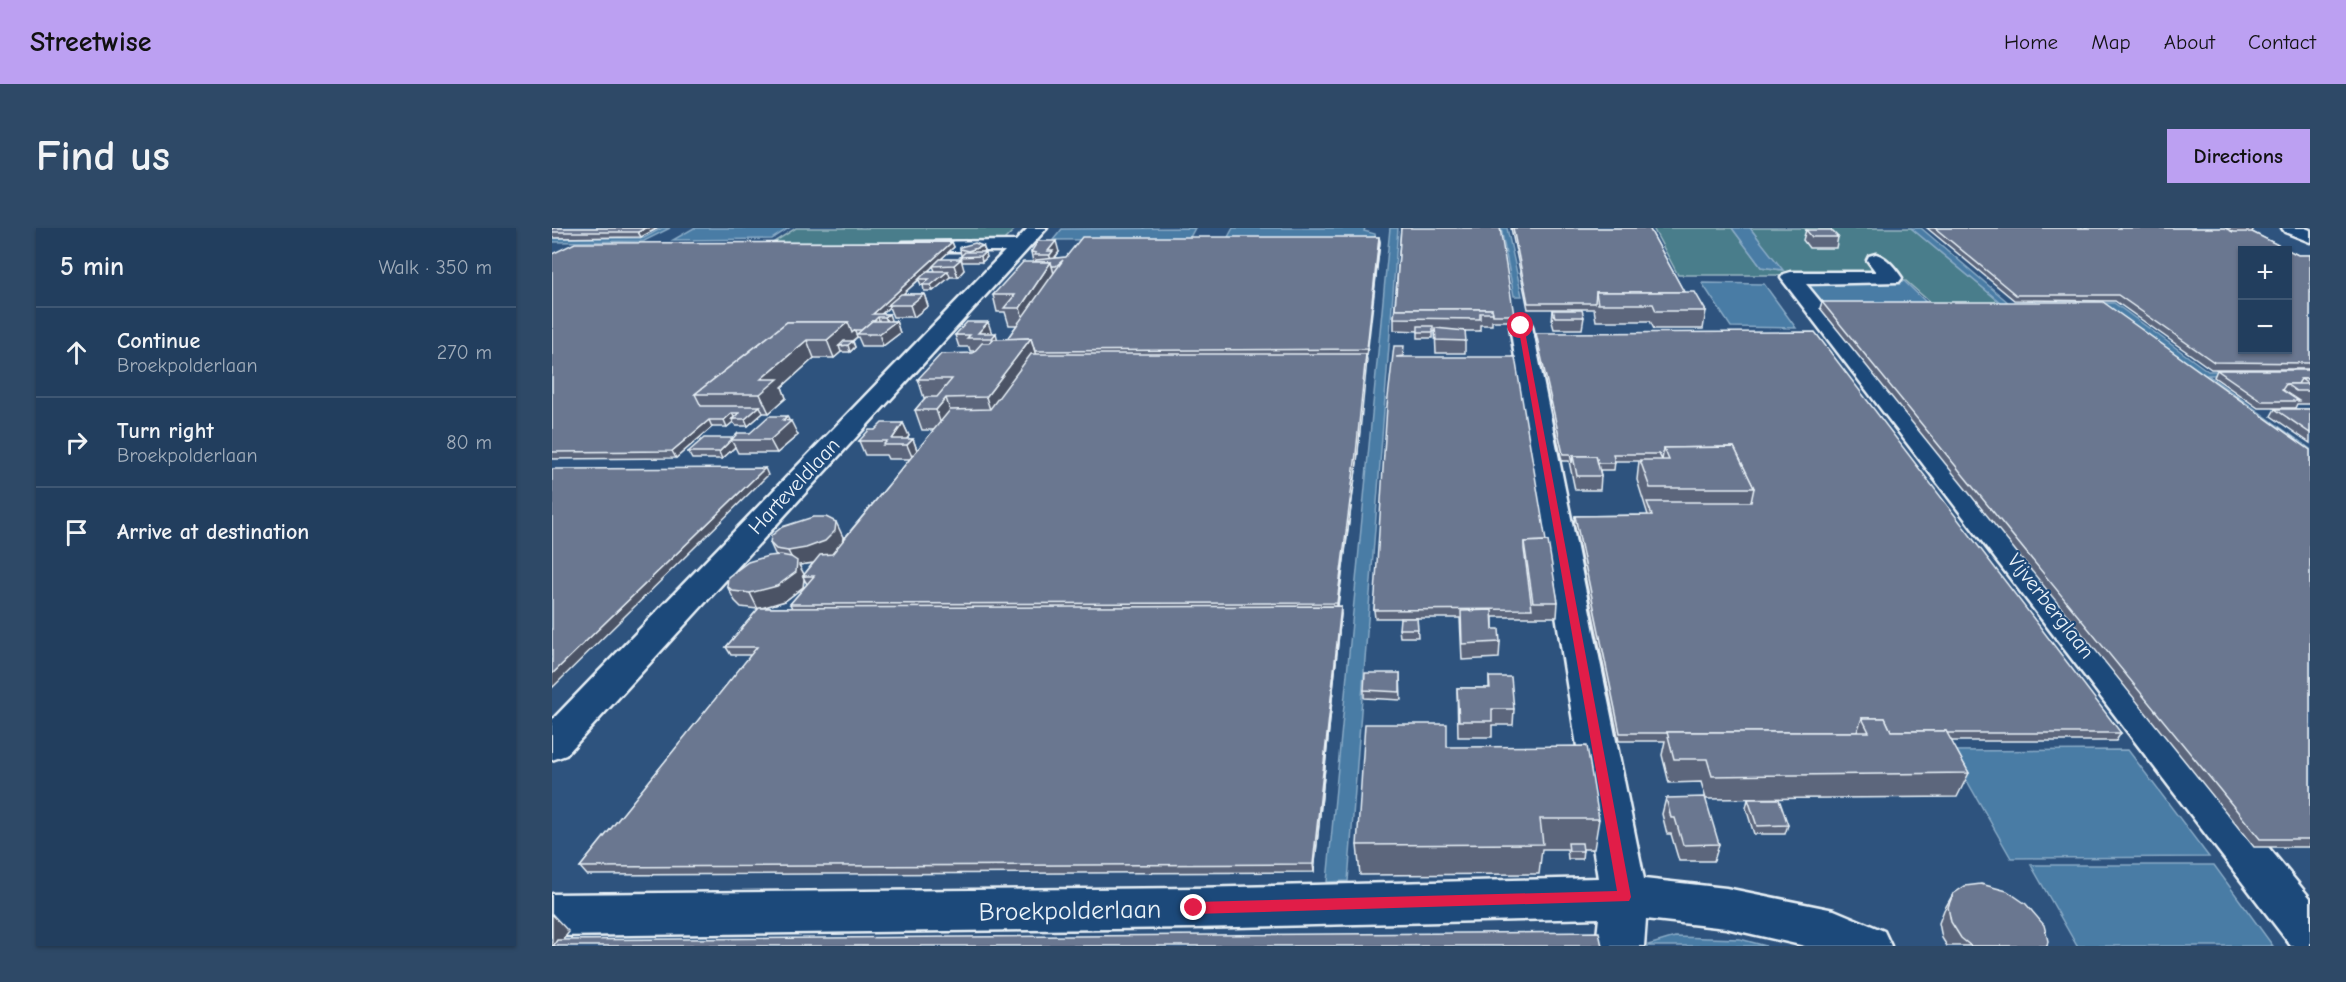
<!DOCTYPE html>
<html lang="en">
<head>
<meta charset="utf-8">
<style>
	:root { --surface:#223e5e; --page:#2e4967; --text:#f1f3f6; --muted:#a2aebc; --line:#3f5773; --accent:#bca0f2 }
	body { margin:0; font-family:"Comic Neue",sans-serif; background:var(--page); color:var(--text) }
	.controls { position:absolute; right:18px; top:18px; display:grid; overflow:hidden; border-radius:0px; box-shadow:0 2px 4px #0004 }
	.controls button { width:54px; height:54px; display:grid; place-items:center; padding:0; border:0; border-bottom:2px solid var(--line); background:var(--surface); color:var(--text); font:30px sans-serif }
	.stop { position:absolute; width:18px; height:18px; margin:-14px; border:4px solid #e11d48; border-radius:50%; background:#fff }
	.stop.end { background:#e11d48; border-color:#fff; box-shadow:0 2px 6px #0008 }
	.list { margin:0; padding:0; list-style:none }
	h2 { display:flex; justify-content:space-between; align-items:center; height:78px; margin:0; padding:0 24px; font-size:26px }
	h2 small { font-size:20px; font-weight:400; color:var(--muted) }
	.list li { display:grid; grid-template-columns:39px 1fr auto; gap:18px; align-items:center; box-sizing:border-box; height:90px; padding:0 24px; border-top:2px solid var(--line) }
	.list b { display:block; font-size:22px; white-space:nowrap }
	.list p { margin:0; font-size:20px; white-space:nowrap; color:var(--muted) }
	.list em { font-size:20px; font-style:normal; color:var(--muted) }
	.icon { flex:none; width:33px; height:33px; fill:none; stroke:currentColor; stroke-width:2; stroke-linecap:round; stroke-linejoin:round }
	.map { position:relative; flex:none; width:1758px; height:718px; overflow:hidden; border-radius:0px }
	header { display:flex; align-items:center; gap:36px; box-sizing:border-box; height:84px; padding:0 30px; background:var(--accent); color:#111 }
	header strong { font-size:28px }
	nav { display:flex; gap:33px; margin-inline-start:auto; font-size:21px }
	.intro { display:flex; align-items:center; justify-content:space-between; box-sizing:border-box; height:144px; padding:0 36px }
	h1 { margin:0; font-size:42px }
	.button { padding:15px 27px; border-radius:0px; background:var(--accent); color:#111; font-size:21px; font-weight:700 }
	main { display:flex; gap:36px; padding:0 36px }
	aside { flex:1; background:var(--surface); border-radius:0px; box-shadow:0 2px 4px #0004 }
	.map>svg:first-child { display:block }
	.green { fill:#4a7d8b; stroke:#99b7c2; stroke-width:1.5 }
	.water { fill:#487ba5; stroke:#88aac6; stroke-width:1.5 }
	.lines { fill:none; stroke-linecap:round; stroke-linejoin:round }
	.minor-casing { stroke:#e8f1f8; stroke-width:5 }
	.minor { fill:#1f4a7a; fill-rule:evenodd }
	.wall { fill:#5c667c; stroke:#e8f1f8; stroke-width:1.5; fill-rule:evenodd }
	.shaded-wall { fill:#4b5365; stroke:#e8f1f8; stroke-width:1.5 }
	.building { fill:#6b7790; stroke:#e8f1f8; stroke-width:1.5; fill-rule:evenodd }
	.route { fill:#e11d48 }
	.labels { text-anchor:middle; stroke-width:4.5; stroke-linejoin:round; paint-order:stroke }
	.street-label { font-size:21px; fill:#e8f1f8; stroke:#1f4a7a }
	.near-street-label { font-size:26px; fill:#e8f1f8; stroke:#1f4a7a }
</style>
</head>
<body>
<header>
<strong>Streetwise</strong>
<nav><a>Home</a><a>Map</a><a>About</a><a>Contact</a></nav>
</header>
<div class="intro"><h1>Find us</h1><a class="button">Directions</a></div>
<main>
<aside>
<h2>5 min<small>Walk · 350 m</small></h2>
<ul class="list">
<li><svg class="icon" aria-label="ahead" viewBox="0 0 24 24"><path d="M12 20V5M6 11l6-6 6 6"/></svg><div><b>Continue</b><p>Broekpolderlaan</p></div><em>270 m</em></li>
<li><svg class="icon" aria-label="right" viewBox="0 0 24 24"><path d="M7 20v-9h11M14 6l5 5-5 5"/></svg><div><b>Turn right</b><p>Broekpolderlaan</p></div><em>80 m</em></li>
<li><svg class="icon" aria-label="arrive" viewBox="0 0 24 24"><path d="M6 21V4h12l-3 4 3 4H6"/></svg><div><b>Arrive at destination</b></div></li>
</ul>
</aside>
<div class="map">
<svg width="1758" height="718" viewBox="0 0 1758 718">
	<rect width="100%" height="100%" fill="#2e537e"/>
	<filter id="ink" filterUnits="userSpaceOnUse"><feTurbulence type="fractalNoise" baseFrequency=".0167" numOctaves="2"/><feDisplacementMap in="SourceGraphic" scale="12" xChannelSelector="R" yChannelSelector="G"/><feConvolveMatrix kernelMatrix="1 2 1 2 8 2 1 2 1" color-interpolation-filters="sRGB"/></filter>
	<g filter="url(#ink)">
		<g class="green">
			<polygon points="244,0 464,0 450,14 222,14"/>
			<polygon points="1101,0 1180,0 1209,39 1230,42 1198,0 1359,0 1454,79 1380,76 1354,53 1245,52 1224,47 1126,47"/>
		</g>
		<g class="water">
			<polygon points="110,0 118,0 92,13 0,14 0,10 92,10"/>
			<polygon points="142,0 237,0 220,11 121,12"/>
			<polygon points="643,0 637,11 501,12 510,1"/>
			<polygon points="681,0 813,0 812,3 823,6 824,11 675,11"/>
			<polygon points="838,0 846,0 796,653 775,654"/>
			<polygon points="949,0 955,0 970,68 962,68"/>
			<polygon points="1180,0 1198,0 1231,42 1209,39"/>
			<polygon points="1359,0 1369,0 1457,75 1562,75 1656,143 1758,143 1758,146 1656,147 1758,221 1758,230 1454,79"/>
			<polygon points="1250,53 1352,53 1377,77 1270,77"/>
			<polygon points="1150,55 1212,56 1244,100 1179,99"/>
			<polygon points="1576,522 1657,629 1459,630 1398,523"/>
			<polygon points="1479,637 1662,637 1721,718 1525,718"/>
			<polygon points="1123,709 1188,711 1214,718 1093,718"/>
		</g>
		<g class="lines">
			<g class="minor-casing">
				<g id="minor">
					<polygon points="476,0 495,0 14,527 0,532 0,492 453,23 357,23 351,22 348,18 351,14 464,13"/>
					<polygon points="1730,0 1753,0 1758,2 1758,14 1733,4"/>
					<path d="M1324,26C1335,29 1344,41 1350,50L1347,54L1254,56L1758,670V718H1739L1229,50L1232,46L1239,44H1324L1315,32L1317,28Z"/>
					<polygon points="969,91 977,93 980,98 1092,651 1174,660 1282,682 1332,703 1339,718 1253,718 1174,700 1094,691 1092,718 1044,718 1047,690 642,700 0,708 0,666 642,660 1046,650 958,98 961,93"/>
				</g>
			</g>
			<use href="#minor" class="minor"/>
		</g>
		<g class="wall">
			<polygon points="0,0 106,0 89,9 0,10"/>
			<polygon points="849,0 962,87 962,93 940,93 940,97 928,97 928,103 913,103 913,125 884,125 883,103 881,103 881,110 866,110 866,103 842,102 842,90"/>
			<polygon points="959,0 1097,0 1132,64 1154,83 1151,101 1102,101 1098,93 1044,93 1042,81 976,81"/>
			<polygon points="1375,0 1702,0 1700,4 1746,27 1758,27 1758,141 1659,141 1563,73 1462,72"/>
			<polygon points="1254,2 1286,9 1284,20 1257,20 1251,12"/>
			<path d="M827,9L828,14L814,128L805,234L786,378L789,386L762,644L35,647L28,639L199,427H179L174,419L206,381L189,379L183,373L175,358L224,328L218,315L291,309L290,313L358,231H336L334,227H313L307,213L323,202L351,195L357,208L355,211H361L365,222L382,202H370L363,182L373,170H372L366,151L417,125H421L423,123H418L417,119H407L403,107L440,105L445,111H455L465,97H457L453,84H445L441,67L481,34L479,24H507L503,30ZM261,335L252,347L247,337ZM252,351L255,356L238,376L240,380H209L233,373L251,359Z"/>
			<path d="M400,14L402,19L389,31L412,42L406,49H398L381,63H372L371,57H369L367,52L351,66H372L376,78L362,89H341L337,79L330,86H337L338,93H344L348,105L331,118H310L306,109H305L301,113L303,119L298,124H289L282,130H262L230,159L234,170L217,185H211L196,198H184L181,194L175,199H160L124,230L0,231V26ZM381,38L383,43H376Z"/>
			<polygon points="431,18 433,23 430,24 433,24 435,29 430,34 410,34 408,21"/>
			<polygon points="1270,74 1758,222 1758,619 1702,619 1268,80"/>
			<polygon points="1001,82 1032,89 1030,101 1002,101 1000,94"/>
			<polygon points="984,105 1569,505 1564,513 1399,513 1417,545 1405,569 1154,571 1149,554 1117,555 1110,527 1113,513 1067,513 1022,295 1023,288 1096,287 1085,252 1087,233 1063,233 1062,242 1048,242 1049,248 1048,262 1023,262 1017,233 1010,233 984,111"/>
			<polygon points="851,129 994,313 1006,374 1005,389 941,389 941,401 948,414 947,430 910,432 908,390 823,390 822,382"/>
			<polygon points="1665,142 1758,142 1758,176 1745,176 1743,180 1706,180 1662,149"/>
			<polygon points="1723,181 1758,181 1758,215 1719,188"/>
			<polygon points="237,193 246,207 225,225 186,225 183,219 170,231 140,231 136,224"/>
			<polygon points="865,390 866,409 848,409 847,401"/>
			<polygon points="848,445 849,472 812,470 812,462"/>
			<polygon points="937,449 962,481 961,497 940,497 940,509 906,509 905,460 937,460"/>
			<polygon points="895,519 1047,591 1042,621 1031,621 1030,631 1016,631 1015,621 990,621 987,646 808,647 805,617"/>
			<polygon points="1114,570 1167,616 1162,633 1127,633 1119,606 1115,606 1110,586"/>
			<polygon points="1196,571 1236,597 1233,606 1202,606 1194,580"/>
			<polygon points="1401,666 1495,718 1395,718 1390,710 1387,695 1392,682"/>
		</g>
		<g class="shaded-wall">
			<polygon points="94,0 106,0 89,9 86,4"/>
			<polygon points="827,9 828,14 815,128 815,121"/>
			<polygon points="504,13 507,24 503,29 504,34 501,38 496,23"/>
			<polygon points="400,14 402,19 339,77 336,77 337,79 326,89 328,95 317,106 321,86"/>
			<polygon points="431,18 433,23 418,28 416,23"/>
			<polygon points="433,24 435,29 430,34 429,28"/>
			<polygon points="409,31 412,42 406,49 402,37"/>
			<polygon points="499,34 503,50 473,97 468,80"/>
			<polygon points="396,43 398,49 381,63 379,57"/>
			<polygon points="372,66 376,78 362,89 358,77"/>
			<polygon points="337,86 339,92 336,95 333,89"/>
			<polygon points="344,93 348,105 331,118 327,106"/>
			<polygon points="296,94 303,102 305,109 300,113 303,119 298,124 296,117 287,118 289,124 282,130 275,112"/>
			<polygon points="436,94 440,106 426,105"/>
			<polygon points="444,105 447,118 442,119 440,110"/>
			<polygon points="479,110 484,128 440,188 434,169"/>
			<polygon points="255,112 262,130 230,159 234,170 217,185 208,166 209,151"/>
			<polygon points="814,126 815,132 805,234 785,382 785,375"/>
			<polygon points="394,170 400,189 391,202 384,182"/>
			<polygon points="208,178 211,185 196,198 193,191"/>
			<polygon points="180,185 183,191 180,191 181,194 175,199 172,192"/>
			<polygon points="235,188 238,194 239,193 246,207 225,225 218,212 231,192"/>
			<polygon points="157,192 160,199 124,230 120,223"/>
			<polygon points="351,195 357,208 350,217 340,211"/>
			<polygon points="361,211 366,225 361,231 355,217"/>
			<polygon points="179,212 183,219 170,231 167,224"/>
			<polygon points="213,240 216,247 0,460 0,446"/>
			<polygon points="284,294 291,309 290,318 280,327 261,335 247,337 253,348 251,348 252,351 251,359 233,373 206,381 198,365 244,338 236,323"/>
			<polygon points="789,378 789,386 762,644 761,636"/>
			<polygon points="0,686 17,704 6,718 0,718"/>
		</g>
		<g class="building">
			<polygon points="0,0 94,0 86,4 0,4"/>
			<polygon points="849,0 948,0 962,87 941,87 940,81 843,81"/>
			<polygon points="961,0 1097,0 1132,64 1044,64 1043,75 976,75"/>
			<path d="M1383,0H1673L1681,4H1700L1746,27H1758V135L1662,134L1566,67H1464ZM1690,22H1736V122H1690Z"/>
			<polygon points="1254,2 1279,2 1286,9 1260,9"/>
			<polygon points="530,9 827,9 815,121 483,123 479,110 455,111 511,32 504,38 500,38 499,34 483,34 484,32 514,29"/>
			<polygon points="486,13 504,13 496,23 501,23 498,27 482,27 484,25 479,24"/>
			<polygon points="400,14 321,86 337,86 333,89 326,89 322,93 320,93 309,102 303,102 300,105 296,94 235,94 143,166 149,178 208,178 193,191 180,191 187,185 180,185 172,192 157,192 120,223 0,224 0,26 23,15"/>
			<polygon points="423,15 431,18 416,23 408,21 408,19"/>
			<polygon points="413,24 433,24 429,28 408,29"/>
			<polygon points="388,31 409,31 402,37 381,38"/>
			<polygon points="471,34 499,34 468,80 452,80 463,67 441,67"/>
			<polygon points="375,43 396,43 379,57 370,57 377,51 367,51"/>
			<polygon points="1044,64 1143,64 1154,83 1104,83 1101,76 1046,76"/>
			<polygon points="349,66 372,66 358,77 336,77"/>
			<polygon points="1270,74 1551,74 1758,222 1758,611 1708,611"/>
			<polygon points="843,81 940,81 941,85 928,85 928,91 842,90"/>
			<polygon points="1001,82 1030,82 1032,89 1003,89"/>
			<polygon points="320,93 344,93 327,106 305,106"/>
			<polygon points="235,94 296,94 275,112 255,112 209,151 226,151 208,166 143,166"/>
			<polygon points="415,94 436,94 426,105 444,105 440,110 415,110 418,107 403,107"/>
			<rect x="866" y="98" width="15" height="6"/>
			<polygon points="883,100 913,103 914,113 884,112"/>
			<polygon points="1263,104 1569,505 1395,505 1394,503 1339,503 1333,490 1310,490 1305,504 1115,504 1115,505 1068,505 1023,288 1100,287 1095,274 1199,274 1202,260 1182,219 1112,220 1110,232 1107,226 1061,226 1063,235 1046,235 1044,228 1021,228 1020,235 1018,226 1011,226 984,105"/>
			<polygon points="479,110 434,169 394,170 384,182 363,182 374,169 385,169 400,151 366,151 389,126 421,125 430,115 438,115 441,111"/>
			<polygon points="292,113 301,113 296,117 287,118"/>
			<polygon points="842,118 852,118 851,128 844,129 963,129 994,313 972,314 972,321 980,381 822,382 835,178"/>
			<polygon points="479,126 814,126 804,226 785,375 238,376 262,348 251,348 268,327 280,326 398,182 438,181"/>
			<polygon points="1665,142 1758,142 1758,151 1749,151 1746,156 1734,156 1730,162 1747,173 1710,173"/>
			<polygon points="1749,151 1758,151 1758,163 1744,163 1734,156 1756,156"/>
			<polygon points="1723,181 1758,181 1758,205"/>
			<polygon points="217,188 235,188 231,192 239,193 218,212 179,212 186,205 198,205"/>
			<polygon points="330,195 351,195 340,211 361,211 355,217 331,217 335,213 307,213 317,202 323,202"/>
			<polygon points="152,210 181,210 167,224 136,224"/>
			<polygon points="1182,219 1202,260 1098,260 1088,232 1117,232 1112,220"/>
			<polygon points="1021,228 1044,228 1049,248 1025,248"/>
			<polygon points="213,240 0,446 0,241"/>
			<polygon points="261,289 274,289 284,294 283,303 273,313 254,320 236,323 224,321 218,315 219,308 230,299"/>
			<polygon points="996,313 1006,374 981,374 972,314"/>
			<polygon points="229,327 239,329 245,333 244,344 225,358 198,365 181,363 175,358 176,349 196,334 216,328"/>
			<polygon points="789,378 761,636 28,639 205,419 174,419 207,380"/>
			<polygon points="940,382 941,401 947,401 948,414 910,416 909,383"/>
			<polygon points="848,390 865,390 866,401 847,401"/>
			<polygon points="813,445 848,445 848,464 812,462"/>
			<polygon points="937,449 959,449 962,481 940,481 940,493 907,493 905,460 938,460"/>
			<polygon points="1310,490 1333,490 1339,503 1394,503 1417,545 1160,548 1155,531 1122,531 1115,504 1317,504"/>
			<polygon points="813,496 895,496 895,519 1035,518 1047,591 988,591 991,616 805,617"/>
			<polygon points="1153,569 1167,616 1131,617 1123,590 1119,590 1114,570"/>
			<polygon points="1196,571 1227,571 1236,597 1205,598"/>
			<polygon points="1016,615 1030,615 1031,623 1017,623"/>
			<polygon points="1429,656 1455,663 1474,676 1492,697 1496,713 1495,718 1419,718 1409,710 1399,694 1396,679 1401,666 1413,658"/>
			<polygon points="1047,704 1050,718 1,718 5,712"/>
		</g>
	</g>
	<polygon class="route" points="966,97 972,98 1079,669 1077,673 642,686 637,685 635,680 637,676 642,674 1065,663"/>
	<g class="labels">
		<g class="street-label">
			<text transform="translate(242 258) rotate(-47)" y="7">Harteveldlaan</text>
			<text transform="translate(1499 378) rotate(52)" y="7">Vijverberglaan</text>
		</g>
		<g class="near-street-label">
			<text transform="translate(518 682) rotate(-1)" y="9">Broekpolderlaan</text>
		</g>
	</g>
</svg>
<div class="controls">
<button>+</button>
<button>−</button>
</div>
<div class="stop" style="left:969px;top:98px"></div>
<div class="stop end" style="left:642px;top:680px"></div>
</div>
</main>
</body>
</html>
